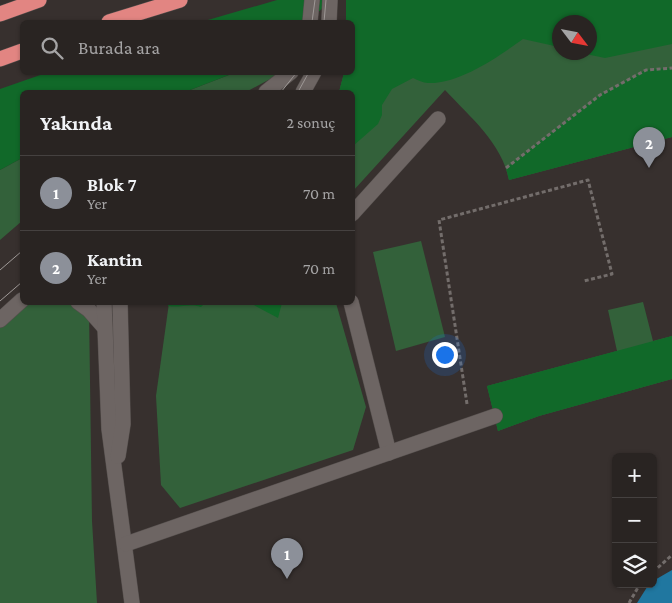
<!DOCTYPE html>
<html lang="tr">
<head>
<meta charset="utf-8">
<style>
	:root { --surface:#292422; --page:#312c2a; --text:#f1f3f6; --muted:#a5a4a5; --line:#454140; --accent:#8c9099 }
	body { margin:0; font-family:"Crimson Pro",serif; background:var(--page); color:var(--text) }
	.controls { position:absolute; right:15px; bottom:15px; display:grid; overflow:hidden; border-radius:8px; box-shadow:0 1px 4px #0004 }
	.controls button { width:45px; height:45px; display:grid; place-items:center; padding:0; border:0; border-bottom:1px solid var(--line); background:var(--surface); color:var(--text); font:25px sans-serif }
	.compass { position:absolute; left:552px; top:15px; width:45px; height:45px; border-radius:50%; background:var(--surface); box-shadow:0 1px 4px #0004; rotate:122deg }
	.you { position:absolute; left:444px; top:354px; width:18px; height:18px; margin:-12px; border:4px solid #fff; border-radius:50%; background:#1a73e8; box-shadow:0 0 0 8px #1a73e833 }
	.badge { display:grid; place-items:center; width:32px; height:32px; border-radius:50%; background:var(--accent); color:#fff; font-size:16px; font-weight:700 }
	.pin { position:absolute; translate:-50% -41px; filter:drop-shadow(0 1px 2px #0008) }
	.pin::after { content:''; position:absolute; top:26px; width:18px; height:15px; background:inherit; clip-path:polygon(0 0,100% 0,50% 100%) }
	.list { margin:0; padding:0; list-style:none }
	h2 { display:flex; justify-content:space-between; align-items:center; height:65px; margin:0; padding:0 20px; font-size:21px }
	h2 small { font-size:16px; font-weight:400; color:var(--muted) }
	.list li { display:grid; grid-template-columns:32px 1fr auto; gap:15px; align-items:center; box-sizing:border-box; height:75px; padding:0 20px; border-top:1px solid var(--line) }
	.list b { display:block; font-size:19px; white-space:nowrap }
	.list p { margin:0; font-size:16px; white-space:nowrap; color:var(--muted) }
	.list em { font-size:16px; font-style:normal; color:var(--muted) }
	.icon { flex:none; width:28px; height:28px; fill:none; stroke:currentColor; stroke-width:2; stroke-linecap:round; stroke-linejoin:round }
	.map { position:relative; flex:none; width:672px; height:603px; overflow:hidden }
	.search { position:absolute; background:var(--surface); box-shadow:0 1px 4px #0004; left:20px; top:20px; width:335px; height:55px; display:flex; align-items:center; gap:12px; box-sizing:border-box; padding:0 18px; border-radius:8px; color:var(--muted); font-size:19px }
	.panel { position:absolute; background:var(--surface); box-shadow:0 1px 4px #0004; left:20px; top:90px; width:335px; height:215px; border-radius:8px }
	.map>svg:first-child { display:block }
	.green { fill:#33613a; fill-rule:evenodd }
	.forest { fill:#116929 }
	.water { fill:#2077a0 }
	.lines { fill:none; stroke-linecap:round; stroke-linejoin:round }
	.minor-casing { stroke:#544e4c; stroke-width:16 }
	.highway-casing { stroke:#544e4c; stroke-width:16 }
	.path { stroke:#736d6b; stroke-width:3; stroke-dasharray:4 2.5; stroke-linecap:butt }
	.minor { stroke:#6d6563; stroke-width:15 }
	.highway { stroke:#e28582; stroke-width:15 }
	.tram { stroke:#9f9997; stroke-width:1 }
</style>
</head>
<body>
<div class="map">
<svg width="672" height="603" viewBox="0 0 672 603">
	<rect width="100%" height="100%" fill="#37302e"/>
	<g class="green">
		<path d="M346,0H672V137L509,180C502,143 470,117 445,90L353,191L352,92H339L344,73L352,72V22H346ZM560,22H590V52H560Z"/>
		<polygon points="234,73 281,73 246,92 185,92"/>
		<polygon points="22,158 22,221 0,240 0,170"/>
		<polygon points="421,241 445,337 396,351 373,252"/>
		<polygon points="22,302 78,303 89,310 92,521 97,603 0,603 0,320"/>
		<polygon points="643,302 653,341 672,336 672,379 539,416 498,431 487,386 617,351 608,310"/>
		<polygon points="169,303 336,303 366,407 353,450 180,508 161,485 156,396"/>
	</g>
	<g class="forest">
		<polygon points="277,0 331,0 308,22 201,22"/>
		<path d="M346,0H672V44L605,58L581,53L590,52V22H560L559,47L523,39C499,56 460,84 428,83C423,83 418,80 413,78L392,89L382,105V115L378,124L353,146L352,92H339L344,73L352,72V22H346Z"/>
		<polygon points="672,68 672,137 509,180 506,168 600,95 646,70"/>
		<polygon points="46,73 46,72 234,73 185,92 22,92 22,158 0,170 0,89"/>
		<path d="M169,303V302L205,303L201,307C189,303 181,308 168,306Z"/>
		<polygon points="250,303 282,303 278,318"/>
		<polygon points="672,336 672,379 539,416 498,431 487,386"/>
	</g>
	<polygon class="water" points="672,570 672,603 637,603 649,584 653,584 653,581"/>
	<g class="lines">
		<g class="minor-casing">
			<g id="minor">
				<polyline points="310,22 312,0"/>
				<polyline points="329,22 330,0"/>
				<polyline points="266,92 291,72"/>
				<polyline points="303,92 314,72"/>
				<polyline points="352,214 438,119"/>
				<polyline points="78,302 89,310 104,327"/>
				<polyline points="104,302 109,429 132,603"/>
				<polyline points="351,302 389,453"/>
				<polyline points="0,320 22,300"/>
				<polyline points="118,456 123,424 120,302"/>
				<polyline points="126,544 495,416"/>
			</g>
		</g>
		<g class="highway-casing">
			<g id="highway">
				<polyline points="0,14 39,0"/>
				<polyline points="109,22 180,0"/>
				<polyline points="0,59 22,51"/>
			</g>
		</g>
		<g class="path">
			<polyline points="506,168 600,95 646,70 672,68"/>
			<polyline points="467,404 439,220 588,180 612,274 584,281"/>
			<polyline points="653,572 672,555"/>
			<polyline points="629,603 640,584"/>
		</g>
		<use href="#minor" class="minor"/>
		<use href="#highway" class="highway"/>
		<g class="tram">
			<polyline points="312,22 315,0"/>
			<polyline points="324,22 326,0"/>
			<polyline points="281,92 297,72"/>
			<polyline points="298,92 309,72"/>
			<polyline points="0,270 22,251"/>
			<polyline points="0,301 22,282"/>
		</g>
	</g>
</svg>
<div class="controls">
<button>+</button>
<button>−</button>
<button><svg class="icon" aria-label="layers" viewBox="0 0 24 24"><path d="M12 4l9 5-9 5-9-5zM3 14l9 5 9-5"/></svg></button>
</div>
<svg class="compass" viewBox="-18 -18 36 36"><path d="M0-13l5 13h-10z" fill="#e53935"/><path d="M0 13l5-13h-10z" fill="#a5a4a5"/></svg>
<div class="you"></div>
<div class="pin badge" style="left:287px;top:579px">1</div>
<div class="pin badge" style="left:649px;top:168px">2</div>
<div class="search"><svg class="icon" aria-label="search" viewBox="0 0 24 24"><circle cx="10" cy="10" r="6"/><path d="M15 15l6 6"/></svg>Burada ara</div>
<section class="panel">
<h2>Yakında<small>2 sonuç</small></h2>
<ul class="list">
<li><span class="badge">1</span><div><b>Blok 7</b><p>Yer</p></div><em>70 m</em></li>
<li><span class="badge">2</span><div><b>Kantin</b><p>Yer</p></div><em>70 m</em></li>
</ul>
</section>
</div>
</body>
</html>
